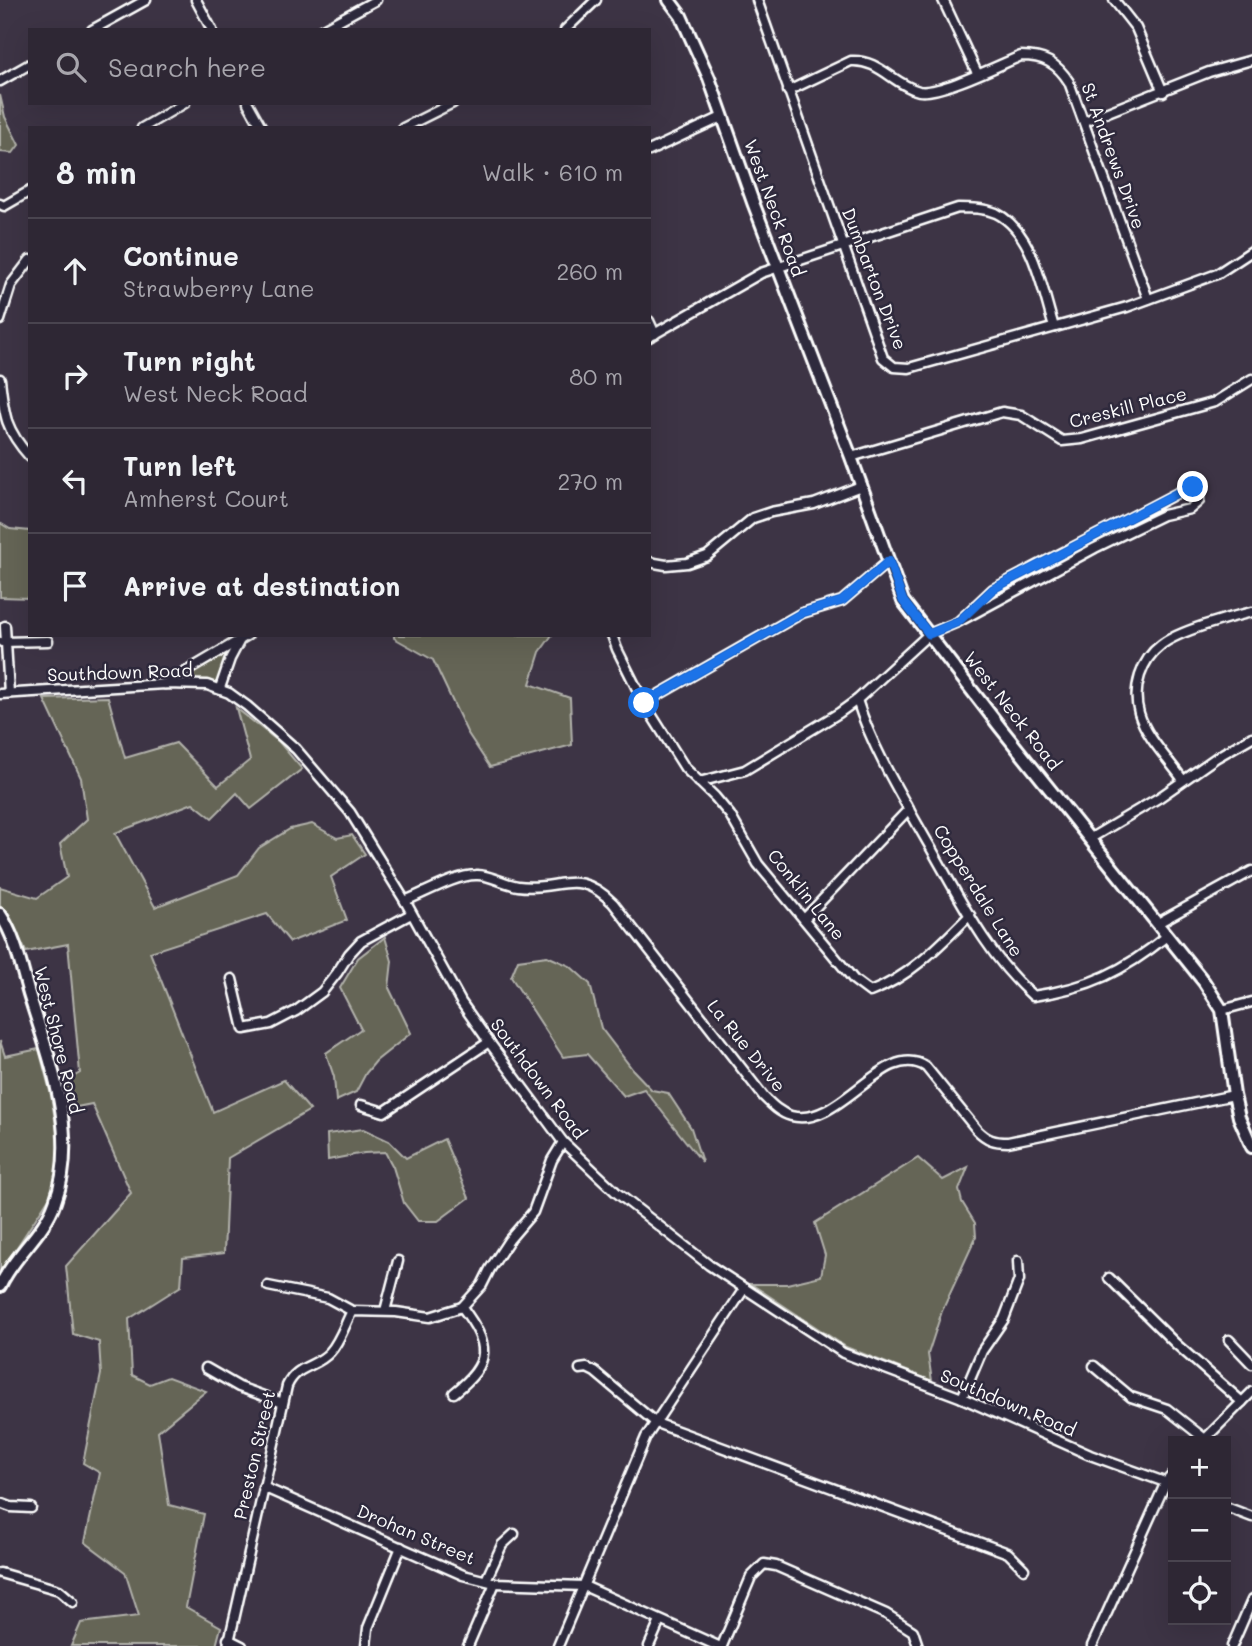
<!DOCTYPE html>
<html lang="en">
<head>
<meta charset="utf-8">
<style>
	:root { --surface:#2e2734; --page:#362f3c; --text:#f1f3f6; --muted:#a7a5ac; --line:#49444f }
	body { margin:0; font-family:Mali,sans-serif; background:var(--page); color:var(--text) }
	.controls { position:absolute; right:21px; bottom:21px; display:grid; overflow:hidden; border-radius:0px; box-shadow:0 7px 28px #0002 }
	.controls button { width:63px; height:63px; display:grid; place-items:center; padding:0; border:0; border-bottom:2px solid var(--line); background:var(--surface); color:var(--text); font:35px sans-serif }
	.stop { position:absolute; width:21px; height:21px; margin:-16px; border:5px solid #1a73e8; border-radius:50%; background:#fff }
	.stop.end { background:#1a73e8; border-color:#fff; box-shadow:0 2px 7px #0008 }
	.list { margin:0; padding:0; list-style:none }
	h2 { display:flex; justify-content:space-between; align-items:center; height:91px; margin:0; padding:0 28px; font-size:30px }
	h2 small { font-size:23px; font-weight:400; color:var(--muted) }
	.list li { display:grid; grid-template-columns:46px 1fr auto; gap:21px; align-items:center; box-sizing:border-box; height:105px; padding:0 28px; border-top:2px solid var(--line) }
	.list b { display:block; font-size:26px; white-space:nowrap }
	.list p { margin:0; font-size:23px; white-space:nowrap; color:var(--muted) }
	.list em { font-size:23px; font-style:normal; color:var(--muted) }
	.icon { flex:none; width:38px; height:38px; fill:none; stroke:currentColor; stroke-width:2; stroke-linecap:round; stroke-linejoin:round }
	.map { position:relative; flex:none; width:1252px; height:1646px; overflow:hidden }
	.search { position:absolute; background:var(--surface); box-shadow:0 7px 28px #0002; left:28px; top:28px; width:623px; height:77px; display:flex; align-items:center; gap:18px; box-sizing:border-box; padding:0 24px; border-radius:0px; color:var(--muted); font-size:26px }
	.panel { position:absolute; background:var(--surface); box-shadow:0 7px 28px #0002; left:28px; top:126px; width:623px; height:511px; border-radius:0px }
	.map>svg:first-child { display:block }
	.green { fill:#656557; stroke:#b2b2ab; stroke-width:2 }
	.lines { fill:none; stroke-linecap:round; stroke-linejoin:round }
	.street-casing { stroke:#fff; stroke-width:13 }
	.secondary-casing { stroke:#fff; stroke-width:16 }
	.street { stroke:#2f2a3d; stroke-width:8 }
	.secondary { stroke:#2f2a3d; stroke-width:10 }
	.route { stroke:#1a73e8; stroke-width:9 }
	.labels { text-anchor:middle; stroke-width:5; stroke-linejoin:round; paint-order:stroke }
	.street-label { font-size:18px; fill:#fff; stroke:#2f2a3d }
</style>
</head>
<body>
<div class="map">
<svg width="1252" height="1646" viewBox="0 0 1252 1646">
	<rect width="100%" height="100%" fill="#3d3445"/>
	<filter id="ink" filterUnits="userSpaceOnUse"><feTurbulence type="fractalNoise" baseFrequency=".0143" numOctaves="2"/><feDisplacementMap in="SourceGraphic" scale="14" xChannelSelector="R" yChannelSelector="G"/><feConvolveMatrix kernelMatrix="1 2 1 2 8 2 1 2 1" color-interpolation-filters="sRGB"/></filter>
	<g filter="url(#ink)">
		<g class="green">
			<polygon points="0,95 5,117 19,145 13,153 0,152"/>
			<polygon points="0,523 10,529 30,531 30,598 0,597"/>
			<polygon points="394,635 552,635 540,652 530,684 570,698 572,745 490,767 467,732 433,660 394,638"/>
			<polygon points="235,644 218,685 172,681"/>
			<polygon points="108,697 125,758 176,743 218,786 250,760 236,708 279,742 302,769 251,809 237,793 212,818 193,803 115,833 155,907 238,875 259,848 290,829 312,824 337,838 352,835 365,854 331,877 347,920 290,942 267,914 150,952 213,1112 284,1080 310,1110 228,1158 224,1253 183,1258 181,1286 129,1319 132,1375 150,1384 168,1377 206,1391 158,1431 169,1505 204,1514 186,1607 221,1627 216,1646 71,1646 81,1623 139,1616 125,1572 85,1542 100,1473 83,1463 101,1374 99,1342 73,1334 66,1266 131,1193 92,1104 67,1109 64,1082 80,1073 68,944 26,952 11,919 0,909 0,887 37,898 67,877 60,844 87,819 81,778 44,699"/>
			<polygon points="385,937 392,961 389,988 411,1033 376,1061 366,1073 356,1092 336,1101 334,1077 326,1053 361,1029 340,988 358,958"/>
			<polygon points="547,956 570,966 590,984 601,1028 633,1070 652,1090 668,1093 691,1128 702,1162 644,1089 624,1096 587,1054 563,1057 511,977 518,960"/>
			<polygon points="0,1041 5,1056 39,1049 51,1095 59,1144 55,1189 0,1273"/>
			<polygon points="363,1129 389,1141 406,1158 444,1139 469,1198 438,1221 418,1221 404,1203 393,1167 385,1152 364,1153 328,1160 327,1134"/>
			<polygon points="918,1158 943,1180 968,1167 959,1190 962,1202 975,1223 976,1237 942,1311 928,1354 932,1381 846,1347 751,1284 787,1284 821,1276 825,1255 815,1223"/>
		</g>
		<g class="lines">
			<g class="street-casing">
				<g id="street">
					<polyline points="196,0 212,30"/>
					<polyline points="757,0 883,358 894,367 909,368 1127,307 1217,274 1252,251"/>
					<polyline points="943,0 977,73"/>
					<polyline points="1114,0 1136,28 1163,92"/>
					<polyline points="92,30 146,0"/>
					<polyline points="321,30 376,0"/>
					<polyline points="565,30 596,0"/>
					<polyline points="0,81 30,64"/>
					<path d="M788,91L851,61C879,59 894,85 919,91C939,95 999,65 1021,56C1044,56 1057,63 1069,82L1148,299"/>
					<polyline points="248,103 262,128"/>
					<polyline points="1085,121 1209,72 1252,60"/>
					<polyline points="142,128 185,103"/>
					<polyline points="403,128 453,103"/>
					<polyline points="649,151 722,117"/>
					<polyline points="0,204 4,206 30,191"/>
					<polyline points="0,320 11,285 30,260"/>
					<polyline points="649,321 655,334"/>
					<path d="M649,337L761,273L958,208C971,208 984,208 996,213C1034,232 1042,290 1054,327"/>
					<path d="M0,379C4,415 5,429 30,457"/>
					<polyline points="851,457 1002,412 1021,415 1062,441 1082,439 1215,402 1252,379"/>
					<polyline points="649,562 666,565 687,563 707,556 753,518 771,512 814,504 861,486"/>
					<polyline points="5,626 9,693"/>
					<path d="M612,635L617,649L644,703L685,768L715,797L730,815L758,864L854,980L870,992C910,977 940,945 970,915"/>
					<polyline points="2,642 48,641"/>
					<polyline points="165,684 248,635"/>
					<polyline points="220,688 230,659 240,640"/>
					<polyline points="0,694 165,684 207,685 229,693 247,706 296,749 350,812 405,901 461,1002 489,1042 563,1142 617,1193 709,1265 843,1353 962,1398 1090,1455 1173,1485"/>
					<path d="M857,700C873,750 902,797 928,843C958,895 987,956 1033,996C1089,988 1124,971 1167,936"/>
					<polyline points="644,703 802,613 842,601 889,561"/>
					<path d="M1183,780C1169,760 1146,737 1139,713C1132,689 1141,660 1161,645C1178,631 1230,617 1252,612"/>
					<polyline points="699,782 745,770 839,713 857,700 929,634 958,622 1095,548 1163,515 1190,509 1199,501 1199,490 1189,487 993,589 958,622"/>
					<polyline points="1091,838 1160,797 1217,757 1252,737"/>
					<path d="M405,901C425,893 456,875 476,875C489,874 504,884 518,886C559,892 576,866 613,903L764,1097C772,1105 780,1113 791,1116C841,1129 884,1039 926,1067L977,1130C987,1140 994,1142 1008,1142L1234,1095"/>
					<polyline points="804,919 909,809"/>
					<polyline points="1158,923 1252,871"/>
					<polyline points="232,979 244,1029 271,1024 296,1011 322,992 337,973 349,954 361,941 411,914"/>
					<polyline points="1222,1010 1252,1002"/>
					<polyline points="361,1105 384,1112 489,1042"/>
					<polyline points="1109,1278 1176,1344 1242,1402"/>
					<polyline points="268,1286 328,1298 352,1311"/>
					<polyline points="385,1311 398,1261"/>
					<polyline points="1229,1340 1252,1364"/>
					<polyline points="1094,1366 1131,1397 1167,1409 1205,1439"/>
					<polyline points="206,1368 239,1387 283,1403"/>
					<polyline points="580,1369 587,1368 595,1372 656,1423 1008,1553 1024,1569"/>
					<path d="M454,1393C493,1362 490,1345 462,1307"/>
					<polyline points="962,1398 982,1351 1004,1319 1019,1280 1018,1261"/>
					<polyline points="1203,1441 1252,1392"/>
					<polyline points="263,1487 463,1575 495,1583 584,1586 718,1646"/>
					<polyline points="0,1503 11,1507 31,1508"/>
					<polyline points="1226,1507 1252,1517"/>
					<polyline points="0,1573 59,1590 73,1602"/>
					<polyline points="486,1580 502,1545 514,1534"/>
					<polyline points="228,1639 242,1646"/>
					<path d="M228,1646L287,1386C297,1364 316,1368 330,1352C340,1341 345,1324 352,1311L396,1312L430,1317L462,1307L482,1285L490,1269L509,1240L533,1212L552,1160L563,1142"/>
					<polyline points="366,1646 368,1628 401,1547"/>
					<polyline points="468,1646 495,1583"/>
					<polyline points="558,1646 646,1437 744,1289"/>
					<polyline points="649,1646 660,1621"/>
					<polyline points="722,1646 751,1577 764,1564 776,1566 886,1614 913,1631 918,1646"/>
					<polyline points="1092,1646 1166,1482 1173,1474"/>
					<polyline points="1232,1646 1252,1600"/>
				</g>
			</g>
			<g class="secondary-casing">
				<g id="secondary">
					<polyline points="669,0 681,16 709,78 754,205 851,457 903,601 1000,727 1204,982 1222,1010 1234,1095 1239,1117 1252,1147"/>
					<path d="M0,914C16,938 21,967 29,994C49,1059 80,1135 55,1202C44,1234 14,1255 0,1286"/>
				</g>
			</g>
			<use href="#street" class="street"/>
			<use href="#secondary" class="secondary"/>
		</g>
	</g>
	<g class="lines" filter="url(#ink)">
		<polyline class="route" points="644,703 802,613 842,601 889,561 903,601 929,634 958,622 993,589 1177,493 1193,487"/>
	</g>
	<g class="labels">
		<g class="street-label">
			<text transform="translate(1113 156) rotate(70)" y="6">St Andrews Drive</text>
			<text transform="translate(774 208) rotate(70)" y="6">West Neck Road</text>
			<text transform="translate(874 279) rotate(69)" y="6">Dumbarton Drive</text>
			<text transform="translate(1128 408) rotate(-14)" y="6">Creskill Place</text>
			<text transform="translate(120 673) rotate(-2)" y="6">Southdown Road</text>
			<text transform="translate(1012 711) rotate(52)" y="6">West Neck Road</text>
			<text transform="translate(978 891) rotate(58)" y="6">Copperdale Lane</text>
			<text transform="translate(806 895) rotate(51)" y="6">Conklin Lane</text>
			<text transform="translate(58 1040) rotate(76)" y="6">West Shore Road</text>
			<text transform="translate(746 1046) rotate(51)" y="6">La Rue Drive</text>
			<text transform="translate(538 1079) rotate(53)" y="6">Southdown Road</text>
			<text transform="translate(1008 1403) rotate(23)" y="6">Southdown Road</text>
			<text transform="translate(255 1455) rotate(-77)" y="6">Preston Street</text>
			<text transform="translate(416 1535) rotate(23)" y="6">Drohan Street</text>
		</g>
	</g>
</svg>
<div class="controls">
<button>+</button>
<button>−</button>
<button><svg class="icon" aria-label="locate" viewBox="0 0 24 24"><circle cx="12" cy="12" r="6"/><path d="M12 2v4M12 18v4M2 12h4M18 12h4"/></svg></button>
</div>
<div class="stop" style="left:644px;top:703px"></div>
<div class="stop end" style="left:1193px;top:487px"></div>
<div class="search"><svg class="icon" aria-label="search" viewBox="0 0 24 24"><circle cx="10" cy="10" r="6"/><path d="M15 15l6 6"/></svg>Search here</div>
<section class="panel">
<h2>8 min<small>Walk · 610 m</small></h2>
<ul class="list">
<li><svg class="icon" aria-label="ahead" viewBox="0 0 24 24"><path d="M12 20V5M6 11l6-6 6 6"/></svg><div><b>Continue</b><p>Strawberry Lane</p></div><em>260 m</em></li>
<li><svg class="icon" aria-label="right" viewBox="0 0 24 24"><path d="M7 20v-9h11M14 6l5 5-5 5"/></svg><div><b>Turn right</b><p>West Neck Road</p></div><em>80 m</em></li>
<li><svg class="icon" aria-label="left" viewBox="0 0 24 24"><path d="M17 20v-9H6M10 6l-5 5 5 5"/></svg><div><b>Turn left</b><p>Amherst Court</p></div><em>270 m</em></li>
<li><svg class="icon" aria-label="arrive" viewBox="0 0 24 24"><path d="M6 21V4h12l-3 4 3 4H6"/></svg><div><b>Arrive at destination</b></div></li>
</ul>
</section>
</div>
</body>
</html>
